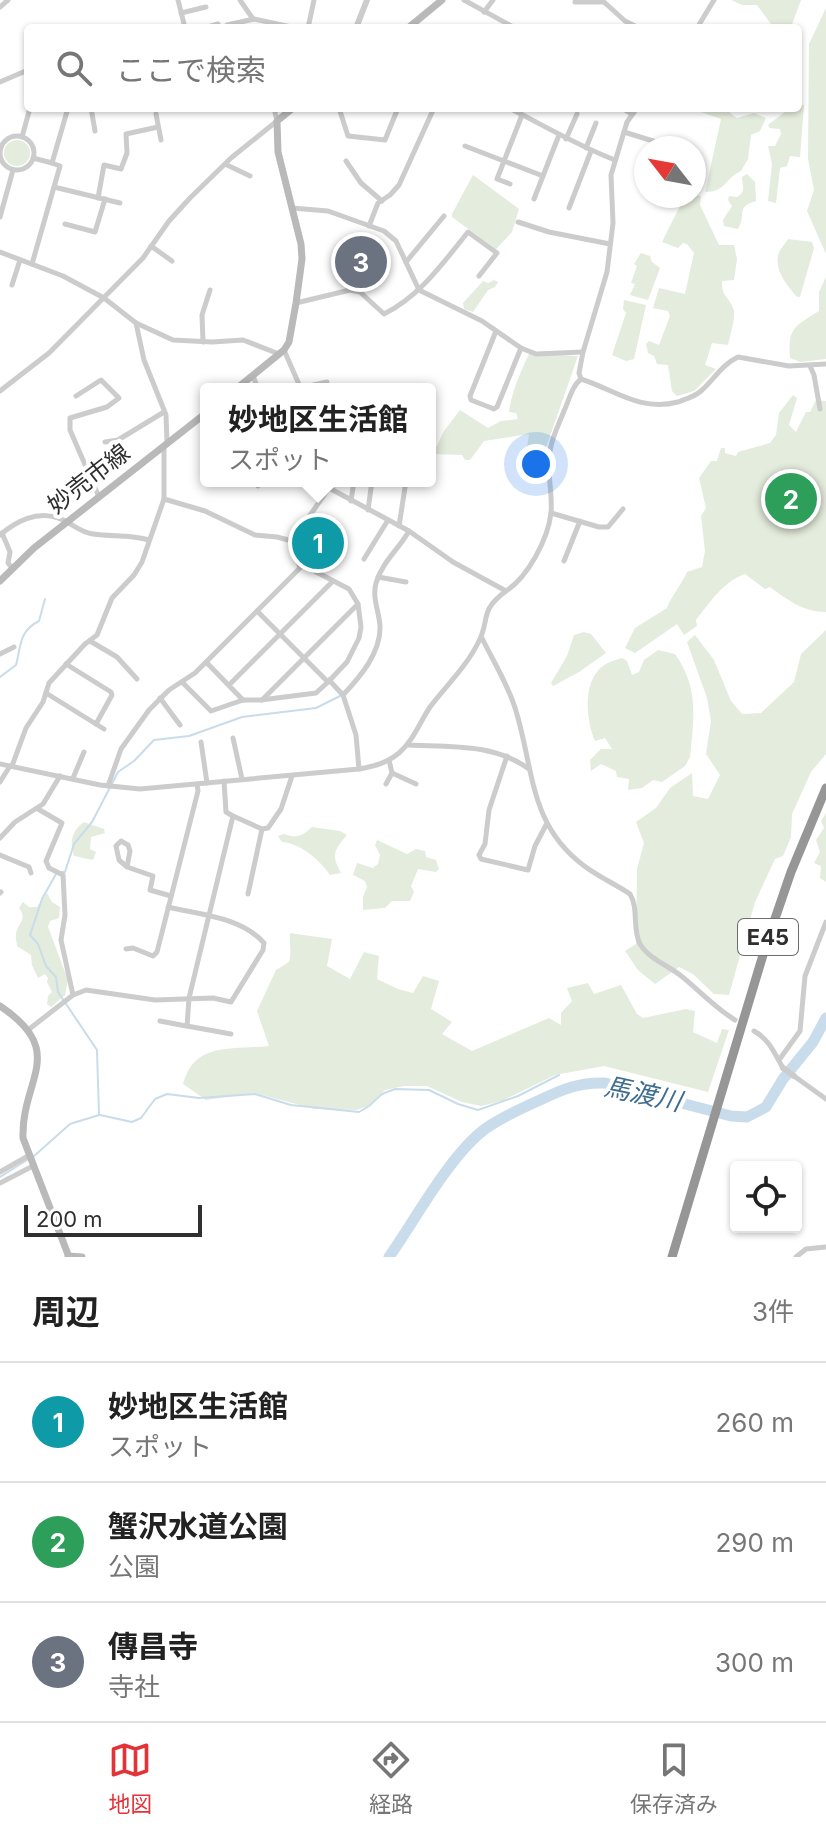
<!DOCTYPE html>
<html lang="ja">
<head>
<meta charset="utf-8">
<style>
	:root { --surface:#fff; --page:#f6f6f6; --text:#222; --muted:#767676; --line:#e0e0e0; --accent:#e33338 }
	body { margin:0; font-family:Inter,"Noto Sans JP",sans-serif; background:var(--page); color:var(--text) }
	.controls { position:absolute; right:24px; bottom:24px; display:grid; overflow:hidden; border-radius:8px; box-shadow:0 2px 6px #0004 }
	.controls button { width:72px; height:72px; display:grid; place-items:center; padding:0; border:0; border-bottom:2px solid var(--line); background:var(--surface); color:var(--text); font:40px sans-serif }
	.compass { position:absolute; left:634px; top:136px; width:72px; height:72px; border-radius:50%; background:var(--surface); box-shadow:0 2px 6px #0004; rotate:301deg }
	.scale { position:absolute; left:24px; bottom:20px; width:178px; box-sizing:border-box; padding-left:8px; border:4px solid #2f2f2f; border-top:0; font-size:22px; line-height:28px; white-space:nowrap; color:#2f2f2f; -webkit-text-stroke:6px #fff; paint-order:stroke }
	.you { position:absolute; left:536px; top:464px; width:28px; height:28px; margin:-20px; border:6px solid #fff; border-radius:50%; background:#1a73e8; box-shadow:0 0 0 12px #1a73e833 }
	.badge { display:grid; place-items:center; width:52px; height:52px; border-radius:50%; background:var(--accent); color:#fff; font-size:26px; font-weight:700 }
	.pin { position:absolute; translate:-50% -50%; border:4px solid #fff; box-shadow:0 2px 8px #0006 }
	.popup { position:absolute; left:200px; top:383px; width:236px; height:104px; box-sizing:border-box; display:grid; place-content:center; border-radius:8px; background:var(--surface); filter:drop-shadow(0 2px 6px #0005); font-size:26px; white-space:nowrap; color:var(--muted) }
	.popup b { font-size:30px; color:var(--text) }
	.popup::after { content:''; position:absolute; left:50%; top:100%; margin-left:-16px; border:16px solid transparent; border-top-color:var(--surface) }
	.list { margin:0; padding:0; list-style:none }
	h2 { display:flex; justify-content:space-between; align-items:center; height:104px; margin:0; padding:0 32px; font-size:34px }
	h2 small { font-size:26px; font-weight:400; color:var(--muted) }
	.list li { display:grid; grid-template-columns:52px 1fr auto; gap:24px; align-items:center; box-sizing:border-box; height:120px; padding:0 32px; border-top:2px solid var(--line) }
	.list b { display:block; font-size:30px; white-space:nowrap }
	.list p { margin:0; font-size:26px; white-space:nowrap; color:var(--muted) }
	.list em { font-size:26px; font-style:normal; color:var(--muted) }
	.icon { flex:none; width:44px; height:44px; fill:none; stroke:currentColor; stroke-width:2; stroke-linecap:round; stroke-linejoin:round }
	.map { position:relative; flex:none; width:826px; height:1257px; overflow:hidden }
	.search { position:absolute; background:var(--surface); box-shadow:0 2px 6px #0004; left:24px; right:24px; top:24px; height:88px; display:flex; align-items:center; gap:20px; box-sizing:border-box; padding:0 28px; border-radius:8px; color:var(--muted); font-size:30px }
	.sheet { height:464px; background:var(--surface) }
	nav { display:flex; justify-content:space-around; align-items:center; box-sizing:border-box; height:112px; border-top:2px solid var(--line); background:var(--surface); font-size:22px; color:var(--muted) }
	nav a { display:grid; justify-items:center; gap:4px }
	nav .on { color:var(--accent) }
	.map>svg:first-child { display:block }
	.green { fill:#e4ecdd }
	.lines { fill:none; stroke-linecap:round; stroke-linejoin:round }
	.stream { stroke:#c9dceb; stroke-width:2 }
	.river { stroke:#c9dceb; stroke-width:11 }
	.minor { stroke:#ccc; stroke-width:5 }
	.tertiary { stroke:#ccc; stroke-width:6 }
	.secondary { stroke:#b9b9b9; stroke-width:7 }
	.motorway { stroke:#969696; stroke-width:9 }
	.labels { text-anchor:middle; stroke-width:8; stroke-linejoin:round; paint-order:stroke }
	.shield { fill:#fff; stroke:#6d6d6d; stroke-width:2 }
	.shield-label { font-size:22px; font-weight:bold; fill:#2f2f2f }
	.street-label { font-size:24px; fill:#2f2f2f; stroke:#fff }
	.water-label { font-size:26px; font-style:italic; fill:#3d6c90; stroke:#fff }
</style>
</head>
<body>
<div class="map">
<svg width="826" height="1257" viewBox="0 0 826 1257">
	<rect width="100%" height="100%" fill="#fff"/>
	<g class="green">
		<polygon points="731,0 801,0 791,27 774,28 757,5 742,5"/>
		<polygon points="826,8 826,254 807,211 814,190 808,159 809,44"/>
		<polygon points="798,104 804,105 800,157 790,156 787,166 780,168 776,203 768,201 772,164 768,146 775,146 781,134 780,129 770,128 768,125 790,108 798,108"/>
		<path d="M697,108H733L730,113L737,118L754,113L766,118L760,131L751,135L748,159L741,171C725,178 726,192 705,192L706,188L721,119L695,110Z"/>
		<circle cx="17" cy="153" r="13"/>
		<path d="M747,174L755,182L756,201C735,207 747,213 738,229L724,226L723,220L732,206L728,200L729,196L737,197C747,191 742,186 742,177Z"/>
		<polygon points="473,175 519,209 512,232 496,249 452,217 452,214"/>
		<path d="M694,195L701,196L700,205L719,245H734L737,259L734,280L722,281C721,297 731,298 734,311C735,321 730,335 728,345L712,343L705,365L716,369L694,391L677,396L672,391L668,365L657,364L654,356L648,353L646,344L649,341L659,345L670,316L668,311L653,308L659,288L685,294L694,253L687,244L683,243L678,248L662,242L685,196Z"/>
		<path d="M788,239L812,242L814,248L800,297H797C788,286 775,272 778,256C779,250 785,244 788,239Z"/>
		<polygon points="641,253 650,256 652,262 660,268 648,300 630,295 635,284 631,283 637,266 634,264"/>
		<path d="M826,277V359L800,362L790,358C788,327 794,327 819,311V292Z"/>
		<polygon points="494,280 498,282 495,287 488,290 473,312 464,309 463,303 483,281 488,283"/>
		<polygon points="624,300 646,305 634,359 626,361 612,355 626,313 623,309"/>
		<path d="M529,354L578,356L542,459L531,460L526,453L529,434L484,441L470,460H465L462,455L433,454L444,431L460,410L488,428L501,421L518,419L516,413L509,412C512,391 520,373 529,354Z"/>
		<path d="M793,395L797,398L789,425L796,432L806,412H810L816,400L826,401V612C803,612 788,600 770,587L765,589L745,574C724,581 710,602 696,620L697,626L684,635L677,624L635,653L625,648L635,628L667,608C668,602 683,582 687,572L702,567L705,551L701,516L706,508L699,478L711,461H717L721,448H725V453L736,456L738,452L770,443L776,435L779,413Z"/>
		<polygon points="826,630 826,754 811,772 792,814 791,837 783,856 775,859 755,902 729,995 714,994 693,974 679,967 655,984 638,970 625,951 636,944 637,869 644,843 636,822 656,808 670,788 692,773 693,796 708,799 720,775 706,754 711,721 707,698 687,642 695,635 714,660 731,701 742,714 761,713 794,682 801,654"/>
		<polygon points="584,632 591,634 606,653 579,672 553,686 551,683 567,656 574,635"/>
		<path d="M658,650L675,654C699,688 694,718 690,757L685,766L662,782L653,780L642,788L628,790L629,779L617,777L616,771L601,764L591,771L590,760L601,749H612L605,738L595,741C586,721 582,681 603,666C608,662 616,660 622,658L627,661L632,675L639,672L644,660Z"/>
		<polygon points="826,813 826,882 820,878 821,866 814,863 820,852 816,840 824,828 821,821"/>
		<path d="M84,822L104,829L105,833L91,837L90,849L96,852L93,860L74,856C69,842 72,830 84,822Z"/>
		<path d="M312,827L340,831L347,835C334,850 331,855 341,873L330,875C320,860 300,843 282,842L278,836L284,834C297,839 302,836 312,827Z"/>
		<polygon points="377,840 407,854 416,849 425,851 426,857 436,860 439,869 436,872 418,869 411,886 414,892 410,901 392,901 385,908 363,910 363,897 367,887 365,881 353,875 357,863 373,868 378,864 380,855 375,845"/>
		<path d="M47,893L52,902L60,907L59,918L50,921L48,927L68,980L65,995L51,1007L47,1004L48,996L52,992L47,982L48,978L45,974L38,978L32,965L31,955L17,946C17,942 15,938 16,934C18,922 28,920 19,908L23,902L29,907H37Z"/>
		<path d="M290,933L332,939L327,966L350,979L364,952L379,956L377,979L398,989L413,993L423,976L439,981L431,1009L452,1022L442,1034L472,1051L549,1018L561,1025V1013L572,1001L567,988L588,983L594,994L621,985L637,1014L643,1018L686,1009L695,1011L693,1032L717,1043L722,1029L729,1030L708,1092L604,1066L555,1075L502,1101L481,1106L462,1102L427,1086H404L385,1090L368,1106L357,1110L315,1109L255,1093L206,1100L183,1084C194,1041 234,1050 269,1046L257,1011L276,970L289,962C292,951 289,944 290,933Z"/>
	</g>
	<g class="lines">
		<g class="stream">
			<path d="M0,677L16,665C21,646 19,631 39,621L45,599"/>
			<polyline points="62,872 65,872 74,844 92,822 118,772 134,761 154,740 189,736 242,717 316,708 340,696"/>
			<polyline points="100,1115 132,1122 141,1118 155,1099 167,1094 199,1098 255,1094 291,1105 359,1112 369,1106 382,1094 395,1089 429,1090 458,1104 478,1110 518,1096 559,1075"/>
			<polyline points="33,1157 70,1124 99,1115 97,1050 58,992 56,977 46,966 38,944 30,935 42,899 56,874"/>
			<polyline points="0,1177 27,1160"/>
		</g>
		<path class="river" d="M389,1257C415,1220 450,1155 485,1129C502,1117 522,1108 540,1100C563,1089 580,1082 605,1083L731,1116L747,1117L766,1107L783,1079L813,1042L826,1018"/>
		<g class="minor">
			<polyline points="178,0 185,28"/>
			<polyline points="240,0 253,19"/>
			<polyline points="464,0 515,28"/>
			<polyline points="575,2 604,2 625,21 639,28"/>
			<polyline points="0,7 8,0"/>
			<polyline points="484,12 493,0"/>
			<polyline points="181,13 206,7"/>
			<polyline points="204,28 218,24"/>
			<polyline points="228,28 227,25 254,19 296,28"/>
			<polyline points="308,28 314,0"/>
			<polyline points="697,28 714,0"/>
			<polyline points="0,82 28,70"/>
			<polyline points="91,108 95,131"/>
			<polyline points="339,108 348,136 385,140 398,108"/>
			<path d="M509,108C545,126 578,146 615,160"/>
			<polyline points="622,108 632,114"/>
			<polyline points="156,114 161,140"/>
			<polyline points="624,132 666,145"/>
			<circle cx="17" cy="153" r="17"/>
			<polyline points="22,137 30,108"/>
			<polyline points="566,139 577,114"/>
			<polyline points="465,146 543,176"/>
			<polyline points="586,148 596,123"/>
			<polyline points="33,158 52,163"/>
			<polyline points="346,161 361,183 382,201"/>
			<polyline points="225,164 250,176"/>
			<polyline points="510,184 497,179 522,115"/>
			<polyline points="54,187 120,203"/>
			<polyline points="98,198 104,165 121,169 127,153 126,134 158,127"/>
			<polyline points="534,199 559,135"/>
			<polyline points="292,208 328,211 384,231 396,241 419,290 482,321 521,348 536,354 583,352"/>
			<polyline points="569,208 591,151"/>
			<polyline points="0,217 13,170"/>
			<polyline points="518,222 549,232 610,244"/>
			<polyline points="65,224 95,232 105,199"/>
			<polyline points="369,226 378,203 390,195 399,185 434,108"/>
			<polyline points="151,246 172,261"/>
			<polyline points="0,252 63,276 104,298 136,323 173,340 212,342 243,340 279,354"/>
			<polyline points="406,262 444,216"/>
			<polyline points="32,264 60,166 52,163 68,108"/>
			<polyline points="12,285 20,260"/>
			<path d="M296,303L350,290L360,292L384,314C420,296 443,263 468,232L497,253L479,276"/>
			<polyline points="136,323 144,360 166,415 167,443"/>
			<polyline points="496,331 470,396 471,400 494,409 497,407 521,348"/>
			<polyline points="203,342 202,315 210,290"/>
			<polyline points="284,350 301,389"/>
			<polyline points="810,366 814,375 820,409"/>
			<polyline points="253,376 258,389"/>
			<path d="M581,379C615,390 640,412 678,402C686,399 694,397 701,391C714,380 721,365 738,357L789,366L826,364"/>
			<polyline points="300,388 327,382"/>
			<polyline points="0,391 49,353 143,258 169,221 190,198 231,158 277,121 274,108"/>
			<polyline points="76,396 101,380 119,398 107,407 70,418 70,430 99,497"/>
			<polyline points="105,442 118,440 164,412"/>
			<polyline points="258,486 259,481"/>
			<polyline points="164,499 205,511 255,535 277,537 292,541"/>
			<polyline points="351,501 354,481"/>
			<polyline points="368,510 372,481"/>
			<polyline points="551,513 599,527 608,527 623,509"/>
			<polyline points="399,526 406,481"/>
			<polyline points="2,533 10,552 8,563 12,568"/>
			<path d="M0,535C15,522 37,510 58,518C71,522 79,532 93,534C112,537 130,534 149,540"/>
			<polyline points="364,559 388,520"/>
			<polyline points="564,561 580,521"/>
			<polyline points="378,577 406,582"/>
			<path d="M506,591C528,577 548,539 551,513C553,492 546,472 550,451C552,437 559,424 564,411C569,400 572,386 581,379L579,373L583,352L607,272L613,223L611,175L627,122L637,108"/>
			<polyline points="257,611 328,682 347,662 359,638 361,627 358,604 349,589 299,563"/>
			<path d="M482,638C493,661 509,686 516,711C534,770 529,824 583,865C597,876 615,884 630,894C639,909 632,929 640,944C649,959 667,965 680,975C699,990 714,1007 735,1020"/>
			<polyline points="90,641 117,657 137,679"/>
			<polyline points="0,654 14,647"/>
			<polyline points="206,662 243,700"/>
			<polyline points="66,664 111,692 112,695 96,724"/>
			<polyline points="329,680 343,695"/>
			<polyline points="182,682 211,711 243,700 261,700 316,693 328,682"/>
			<polyline points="229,685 333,581"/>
			<polyline points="46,693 104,729"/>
			<polyline points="160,698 180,725"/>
			<polyline points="262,700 358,604"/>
			<polyline points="233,738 242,779"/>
			<polyline points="201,742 207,783"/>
			<path d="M408,745C450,747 493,743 529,769"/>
			<polyline points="507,756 489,810 485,844 479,855 481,859 528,870 535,846 546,825"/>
			<path d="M0,764L100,785L140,789L359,769C375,766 387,763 399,753C413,741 420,722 430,707C446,686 466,667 478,643C491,619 478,612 506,591L453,562L409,531L329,488L330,481"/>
			<polyline points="12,766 26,728 43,702 49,683 85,644 97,635 112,598 134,575 142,562 164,499 164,447"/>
			<path d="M359,769L356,735L343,695C360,677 381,653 380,626C379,611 372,598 376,583C382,562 399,549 409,531"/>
			<polyline points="392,773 416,784"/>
			<polyline points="73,778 84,752"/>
			<polyline points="224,781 226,812 233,816 189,998 187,1026 231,1034"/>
			<polyline points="0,782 10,766"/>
			<polyline points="386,784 392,773 389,760"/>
			<polyline points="108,786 121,749 149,710 169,690 195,673 300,568 292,541 329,488"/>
			<polyline points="38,809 62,823 46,861 49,868 63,875 65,915 61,940 73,995"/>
			<polyline points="233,816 262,829 268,828 281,809 292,776"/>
			<polyline points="0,838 15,822 43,804 60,776"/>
			<polyline points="0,855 29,867 31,873"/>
			<polyline points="127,867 130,851 128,845 121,841 116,846 119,860 127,867 153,876 150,890 171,896"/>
			<polyline points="0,893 1,892"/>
			<polyline points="248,894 262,829"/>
			<polyline points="126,949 133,948 153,956 157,952 198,791 197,784"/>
			<polyline points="160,1021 186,1026"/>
			<path d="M28,1030L73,995L86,990L155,1000L213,998L231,1002L263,950L264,943C241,917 201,915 168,907"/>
			<path d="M754,1031C770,1040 774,1053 783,1068"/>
			<polyline points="779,1060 800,1031 805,976 826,922"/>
			<polyline points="794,1076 826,1099"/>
			<polyline points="0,1172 28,1156"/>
			<polyline points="0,1183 33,1166"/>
			<polyline points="796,1257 806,1249 826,1247"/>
		</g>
		<g class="tertiary">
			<polyline points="356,28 367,0"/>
			<polyline points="783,1068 794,1076"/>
		</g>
		<g class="secondary">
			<polyline points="408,28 442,0"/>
			<polyline points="236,389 284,350 289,342 296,303 302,259 301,244 278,152 277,121 293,108"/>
			<polyline points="0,581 34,548 206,413"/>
			<path d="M0,1006C69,1052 21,1079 23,1138L69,1257"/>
			<polyline points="68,1256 82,1257"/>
		</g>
		<polyline class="motorway" points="672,1257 766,945 791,872 826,788"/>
	</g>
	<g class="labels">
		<rect class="shield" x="738" y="919" width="60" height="36" rx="6"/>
		<g class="shield-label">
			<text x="768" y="945">E45</text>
		</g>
		<g class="street-label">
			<text transform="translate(89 479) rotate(-38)" y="8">妙売市線</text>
		</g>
		<g class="water-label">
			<text transform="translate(643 1094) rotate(12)" y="9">馬渡川</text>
		</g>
	</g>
</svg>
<div class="controls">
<button><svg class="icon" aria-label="locate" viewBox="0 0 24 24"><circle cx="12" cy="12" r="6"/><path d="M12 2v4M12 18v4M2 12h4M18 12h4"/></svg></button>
</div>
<svg class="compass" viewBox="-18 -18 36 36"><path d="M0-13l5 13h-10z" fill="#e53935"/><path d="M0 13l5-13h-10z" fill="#767676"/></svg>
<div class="scale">200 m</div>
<div class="you"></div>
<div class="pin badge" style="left:318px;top:543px;background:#0f9aa8">1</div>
<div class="popup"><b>妙地区生活館</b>スポット</div>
<div class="pin badge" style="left:791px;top:499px;background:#2e9e5b">2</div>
<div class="pin badge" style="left:361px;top:262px;background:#6b7280">3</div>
<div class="search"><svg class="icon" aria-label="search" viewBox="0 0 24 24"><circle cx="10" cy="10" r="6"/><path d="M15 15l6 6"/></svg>ここで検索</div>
</div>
<section class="sheet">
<h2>周辺<small>3件</small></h2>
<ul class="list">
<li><span class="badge" style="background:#0f9aa8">1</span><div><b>妙地区生活館</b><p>スポット</p></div><em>260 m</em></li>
<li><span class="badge" style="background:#2e9e5b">2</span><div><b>蟹沢水道公園</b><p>公園</p></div><em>290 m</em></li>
<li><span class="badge" style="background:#6b7280">3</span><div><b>傳昌寺</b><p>寺社</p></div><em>300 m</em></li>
</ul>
</section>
<nav>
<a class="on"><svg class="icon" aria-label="map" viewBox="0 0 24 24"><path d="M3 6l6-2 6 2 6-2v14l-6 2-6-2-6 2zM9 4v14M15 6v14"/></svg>地図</a>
<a><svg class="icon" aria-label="directions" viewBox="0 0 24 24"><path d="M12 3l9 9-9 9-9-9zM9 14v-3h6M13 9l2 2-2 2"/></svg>経路</a>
<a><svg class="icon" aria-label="saved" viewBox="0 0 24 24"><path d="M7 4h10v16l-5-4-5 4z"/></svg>保存済み</a>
</nav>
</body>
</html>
